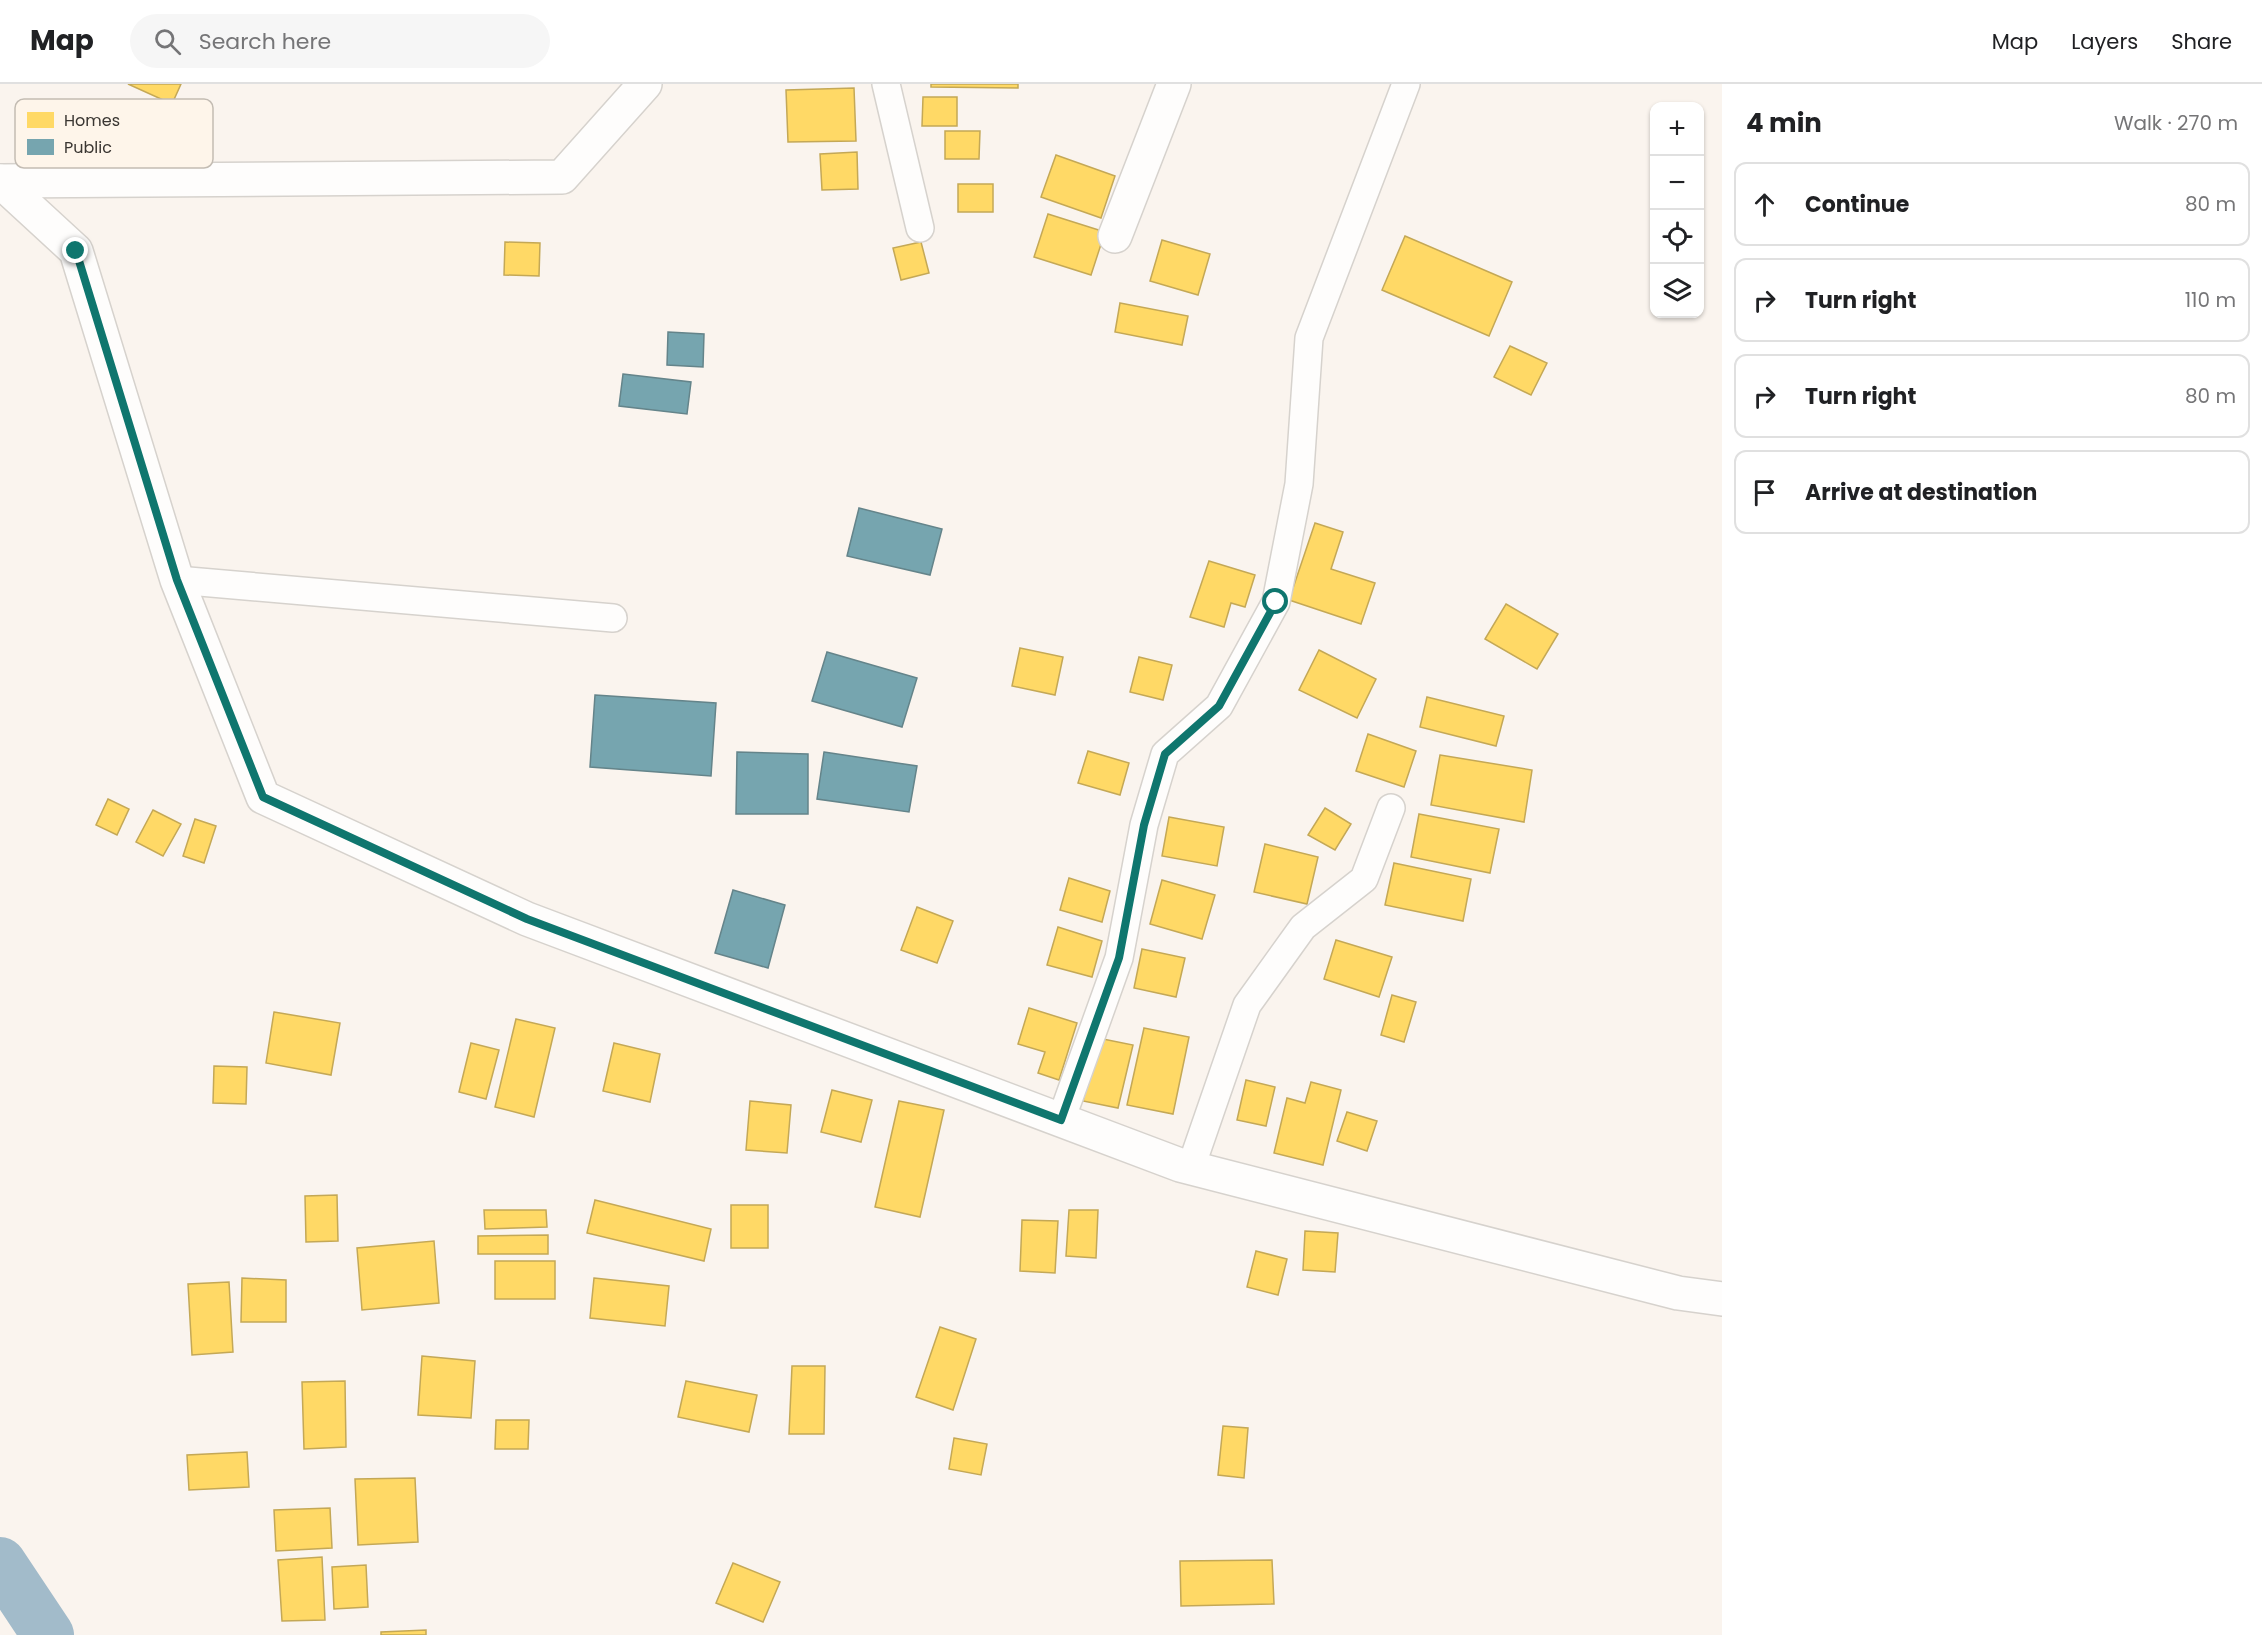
<!DOCTYPE html>
<html lang="en">
<head>
<meta charset="utf-8">
<style>
	:root { --surface:#fff; --page:#f6f6f6; --text:#202124; --muted:#757577; --line:#e0e0e0 }
	body { margin:0; font-family:Poppins,sans-serif; background:var(--page); color:var(--text) }
	.controls { position:absolute; right:18px; top:18px; display:grid; overflow:hidden; border-radius:12px; box-shadow:0 2px 4px #0004 }
	.controls button { width:54px; height:54px; display:grid; place-items:center; padding:0; border:0; border-bottom:2px solid var(--line); background:var(--surface); color:var(--text); font:30px sans-serif }
	.stop { position:absolute; width:18px; height:18px; margin:-14px; border:4px solid #0f766e; border-radius:50%; background:#fff }
	.stop.end { background:#0f766e; border-color:#fff; box-shadow:0 2px 6px #0008 }
	.list { margin:0; padding:0; list-style:none }
	h2 { display:flex; justify-content:space-between; align-items:center; height:78px; margin:0; padding:0 24px; font-size:26px }
	h2 small { font-size:20px; font-weight:400; color:var(--muted) }
	.list li { display:grid; grid-template-columns:39px 1fr auto; gap:18px; align-items:center; box-sizing:border-box; height:84px; margin:0 12px 12px; padding:0 12px; border:2px solid var(--line); border-radius:12px }
	.list b { display:block; font-size:22px; white-space:nowrap }
	.list em { font-size:20px; font-style:normal; color:var(--muted) }
	.icon { flex:none; width:33px; height:33px; fill:none; stroke:currentColor; stroke-width:2; stroke-linecap:round; stroke-linejoin:round }
	.map { position:relative; flex:none; width:1722px; height:1551px; overflow:hidden }
	header { display:flex; align-items:center; gap:36px; box-sizing:border-box; height:84px; padding:0 30px; background:var(--surface); border-bottom:2px solid var(--line) }
	header strong { font-size:28px }
	nav { display:flex; gap:33px; margin-inline-start:auto; font-size:21px }
	.search { width:420px; height:54px; background:var(--page); display:flex; align-items:center; gap:15px; box-sizing:border-box; padding:0 21px; border-radius:33px; color:var(--muted); font-size:22px }
	main { display:flex }
	aside { flex:1; background:var(--surface) }
	.map>svg:first-child { display:block }
	.homes { fill:#ffd966; stroke:#c4a856; stroke-width:1.5 }
	.public { fill:#76a5af; stroke:#64848a; stroke-width:1.5 }
	.lines { fill:none; stroke-linecap:round; stroke-linejoin:round }
	.canal { stroke:#a2bbca; stroke-width:52 }
	.service-casing { stroke:#d6d2cd; stroke-width:30 }
	.minor-casing { stroke:#d6d2cd; stroke-width:36 }
	.service { stroke:#fefdfc; stroke-width:27 }
	.minor { stroke:#fefdfc; stroke-width:33 }
	.route { stroke:#0f766e; stroke-width:8 }
	.key { fill:#fef5ea; stroke:#c3bcb3; stroke-width:1.5 }
	.key-label { font-size:16px; fill:#3a3632 }
</style>
</head>
<body>
<header>
<strong>Map</strong>
<div class="search"><svg class="icon" aria-label="search" viewBox="0 0 24 24"><circle cx="10" cy="10" r="6"/><path d="M15 15l6 6"/></svg>Search here</div>
<nav><a>Map</a><a>Layers</a><a>Share</a></nav>
</header>
<main>
<div class="map">
<svg width="1722" height="1551" viewBox="0 0 1722 1551">
	<rect width="100%" height="100%" fill="#faf4ee"/>
	<g class="homes">
		<polygon points="128,0 181,0 172,20"/>
		<polygon points="931,0 1018,0 1018,4 931,3"/>
		<polygon points="854,4 856,57 788,58 786,6"/>
		<polygon points="923,13 957,13 957,42 922,42"/>
		<polygon points="945,47 980,47 979,75 945,75"/>
		<polygon points="857,68 858,105 822,106 820,70"/>
		<polygon points="1056,71 1115,92 1101,134 1041,113"/>
		<rect x="958" y="100" width="35" height="28"/>
		<polygon points="1048,130 1105,148 1091,191 1034,173"/>
		<polygon points="1405,152 1512,198 1489,252 1382,206"/>
		<polygon points="1162,156 1210,170 1198,211 1150,197"/>
		<polygon points="505,158 540,159 539,192 504,191"/>
		<polygon points="921,158 929,189 901,196 893,164"/>
		<polygon points="1120,219 1188,232 1182,261 1115,248"/>
		<polygon points="1510,262 1547,279 1531,311 1494,293"/>
		<polygon points="1315,439 1343,448 1331,485 1375,499 1361,540 1289,516"/>
		<polygon points="1209,477 1255,491 1245,523 1231,519 1224,543 1190,533"/>
		<polygon points="1506,520 1558,550 1537,585 1485,555"/>
		<polygon points="1020,564 1063,573 1055,611 1012,602"/>
		<polygon points="1319,566 1376,595 1357,634 1299,606"/>
		<polygon points="1139,573 1172,581 1163,616 1130,608"/>
		<polygon points="1427,613 1504,632 1496,662 1420,643"/>
		<polygon points="1368,650 1416,667 1404,703 1356,687"/>
		<polygon points="1088,667 1129,679 1120,711 1078,699"/>
		<polygon points="1440,671 1532,686 1524,738 1431,721"/>
		<polygon points="108,715 129,725 117,751 96,741"/>
		<polygon points="1325,724 1351,740 1335,766 1308,751"/>
		<polygon points="153,726 181,740 163,772 136,758"/>
		<polygon points="1419,730 1499,745 1490,789 1411,773"/>
		<polygon points="1169,733 1224,743 1217,782 1162,772"/>
		<polygon points="195,735 216,742 204,779 183,772"/>
		<polygon points="1265,760 1318,773 1307,820 1254,808"/>
		<polygon points="1394,779 1471,795 1463,837 1385,821"/>
		<polygon points="1069,794 1110,807 1102,838 1060,826"/>
		<polygon points="1162,796 1215,811 1202,855 1150,840"/>
		<polygon points="917,823 953,837 937,879 901,866"/>
		<polygon points="1058,843 1102,857 1092,893 1047,881"/>
		<polygon points="1336,856 1392,873 1379,913 1324,895"/>
		<polygon points="1142,865 1185,874 1176,913 1134,904"/>
		<polygon points="1392,911 1416,918 1404,958 1381,951"/>
		<polygon points="1029,924 1077,939 1059,996 1038,989 1045,968 1018,960"/>
		<polygon points="274,928 340,939 331,991 266,979"/>
		<polygon points="516,935 555,944 534,1033 495,1023"/>
		<polygon points="1144,944 1189,953 1173,1030 1127,1021"/>
		<polygon points="1098,954 1133,961 1118,1024 1083,1017"/>
		<polygon points="471,959 499,966 486,1015 459,1008"/>
		<polygon points="614,959 660,970 650,1018 603,1007"/>
		<polygon points="214,982 247,983 246,1020 213,1019"/>
		<polygon points="1246,996 1275,1003 1266,1042 1237,1036"/>
		<polygon points="1311,998 1341,1006 1323,1081 1274,1069 1287,1014 1305,1019"/>
		<polygon points="832,1006 872,1016 861,1058 821,1048"/>
		<polygon points="750,1017 791,1021 787,1069 746,1066"/>
		<polygon points="899,1017 944,1026 920,1133 875,1123"/>
		<polygon points="1347,1028 1377,1037 1367,1067 1337,1057"/>
		<polygon points="337,1111 338,1157 306,1158 305,1112"/>
		<polygon points="595,1116 711,1145 704,1177 587,1149"/>
		<rect x="731" y="1121" width="37" height="43"/>
		<polygon points="484,1126 546,1126 547,1143 485,1145"/>
		<polygon points="1069,1126 1098,1126 1096,1174 1066,1172"/>
		<polygon points="1022,1136 1058,1137 1055,1189 1020,1187"/>
		<polygon points="1305,1147 1338,1149 1335,1188 1303,1186"/>
		<polygon points="548,1151 548,1170 478,1170 478,1152"/>
		<polygon points="434,1157 439,1219 362,1226 357,1164"/>
		<polygon points="1256,1167 1287,1175 1278,1211 1247,1203"/>
		<rect x="495" y="1177" width="60" height="38"/>
		<polygon points="242,1194 286,1196 286,1238 241,1238"/>
		<polygon points="594,1194 669,1202 665,1242 590,1234"/>
		<polygon points="229,1198 233,1268 192,1271 188,1200"/>
		<polygon points="940,1243 976,1255 953,1326 916,1313"/>
		<polygon points="422,1272 475,1277 471,1334 418,1331"/>
		<polygon points="792,1282 825,1282 824,1350 789,1350"/>
		<polygon points="345,1297 346,1363 304,1365 302,1298"/>
		<polygon points="686,1297 757,1311 749,1348 678,1333"/>
		<polygon points="496,1336 529,1336 528,1365 495,1365"/>
		<polygon points="1223,1342 1248,1344 1244,1394 1218,1391"/>
		<polygon points="954,1354 987,1360 981,1391 949,1385"/>
		<polygon points="247,1368 249,1403 189,1406 187,1371"/>
		<polygon points="415,1394 418,1458 358,1461 355,1395"/>
		<polygon points="330,1424 332,1464 276,1467 274,1426"/>
		<polygon points="322,1473 325,1536 282,1537 278,1476"/>
		<polygon points="1272,1476 1274,1520 1181,1522 1180,1477"/>
		<polygon points="733,1479 780,1498 763,1538 716,1519"/>
		<polygon points="366,1481 368,1523 334,1525 332,1483"/>
		<polygon points="426,1546 426,1551 381,1551 381,1548"/>
	</g>
	<g class="public">
		<polygon points="668,248 704,250 703,283 667,281"/>
		<polygon points="623,290 691,298 687,330 619,322"/>
		<polygon points="859,424 942,445 930,491 847,472"/>
		<polygon points="827,568 917,594 902,643 812,617"/>
		<polygon points="595,611 716,619 711,692 590,683"/>
		<polygon points="737,668 808,670 808,730 736,730"/>
		<polygon points="824,668 917,682 909,728 817,715"/>
		<polygon points="733,806 785,821 768,884 715,869"/>
	</g>
	<g class="lines">
		<polyline class="canal" points="0,1479 48,1551"/>
		<g class="service-casing">
			<g id="service">
				<polyline points="886,0 920,144"/>
				<polyline points="177,496 613,534"/>
				<polyline points="1061,1036 1119,874 1144,741 1165,670 1219,622 1276,518 1299,400 1309,254 1406,0"/>
				<polyline points="1191,1083 1247,921 1303,843 1364,795 1391,724"/>
			</g>
		</g>
		<g class="minor-casing">
			<g id="minor">
				<polyline points="0,97 76,167 177,496 263,713 527,835 1180,1081 1678,1209 1722,1215"/>
				<polyline points="0,97 562,93 645,0"/>
				<polyline points="1115,152 1174,0"/>
			</g>
		</g>
		<use href="#service" class="service"/>
		<use href="#minor" class="minor"/>
	</g>
	<g class="lines">
		<polyline class="route" points="76,167 177,496 263,713 527,835 1061,1036 1119,874 1144,741 1165,670 1219,622 1276,518"/>
	</g>
	<rect x="15" y="15" width="198" height="69" rx="9" class="key"/>
	<rect x="27" y="28" width="27" height="16" fill="#ffd966"/>
	<rect x="27" y="55" width="27" height="16" fill="#76a5af"/>
	<g class="key-label">
		<text x="64" y="42">Homes</text>
		<text x="64" y="69">Public</text>
	</g>
</svg>
<div class="controls">
<button>+</button>
<button>−</button>
<button><svg class="icon" aria-label="locate" viewBox="0 0 24 24"><circle cx="12" cy="12" r="6"/><path d="M12 2v4M12 18v4M2 12h4M18 12h4"/></svg></button>
<button><svg class="icon" aria-label="layers" viewBox="0 0 24 24"><path d="M12 4l9 5-9 5-9-5zM3 14l9 5 9-5"/></svg></button>
</div>
<div class="stop" style="left:1276px;top:518px"></div>
<div class="stop end" style="left:76px;top:167px"></div>
</div>
<aside>
<h2>4 min<small>Walk · 270 m</small></h2>
<ul class="list">
<li><svg class="icon" aria-label="ahead" viewBox="0 0 24 24"><path d="M12 20V5M6 11l6-6 6 6"/></svg><div><b>Continue</b></div><em>80 m</em></li>
<li><svg class="icon" aria-label="right" viewBox="0 0 24 24"><path d="M7 20v-9h11M14 6l5 5-5 5"/></svg><div><b>Turn right</b></div><em>110 m</em></li>
<li><svg class="icon" aria-label="right" viewBox="0 0 24 24"><path d="M7 20v-9h11M14 6l5 5-5 5"/></svg><div><b>Turn right</b></div><em>80 m</em></li>
<li><svg class="icon" aria-label="arrive" viewBox="0 0 24 24"><path d="M6 21V4h12l-3 4 3 4H6"/></svg><div><b>Arrive at destination</b></div></li>
</ul>
</aside>
</main>
</body>
</html>
